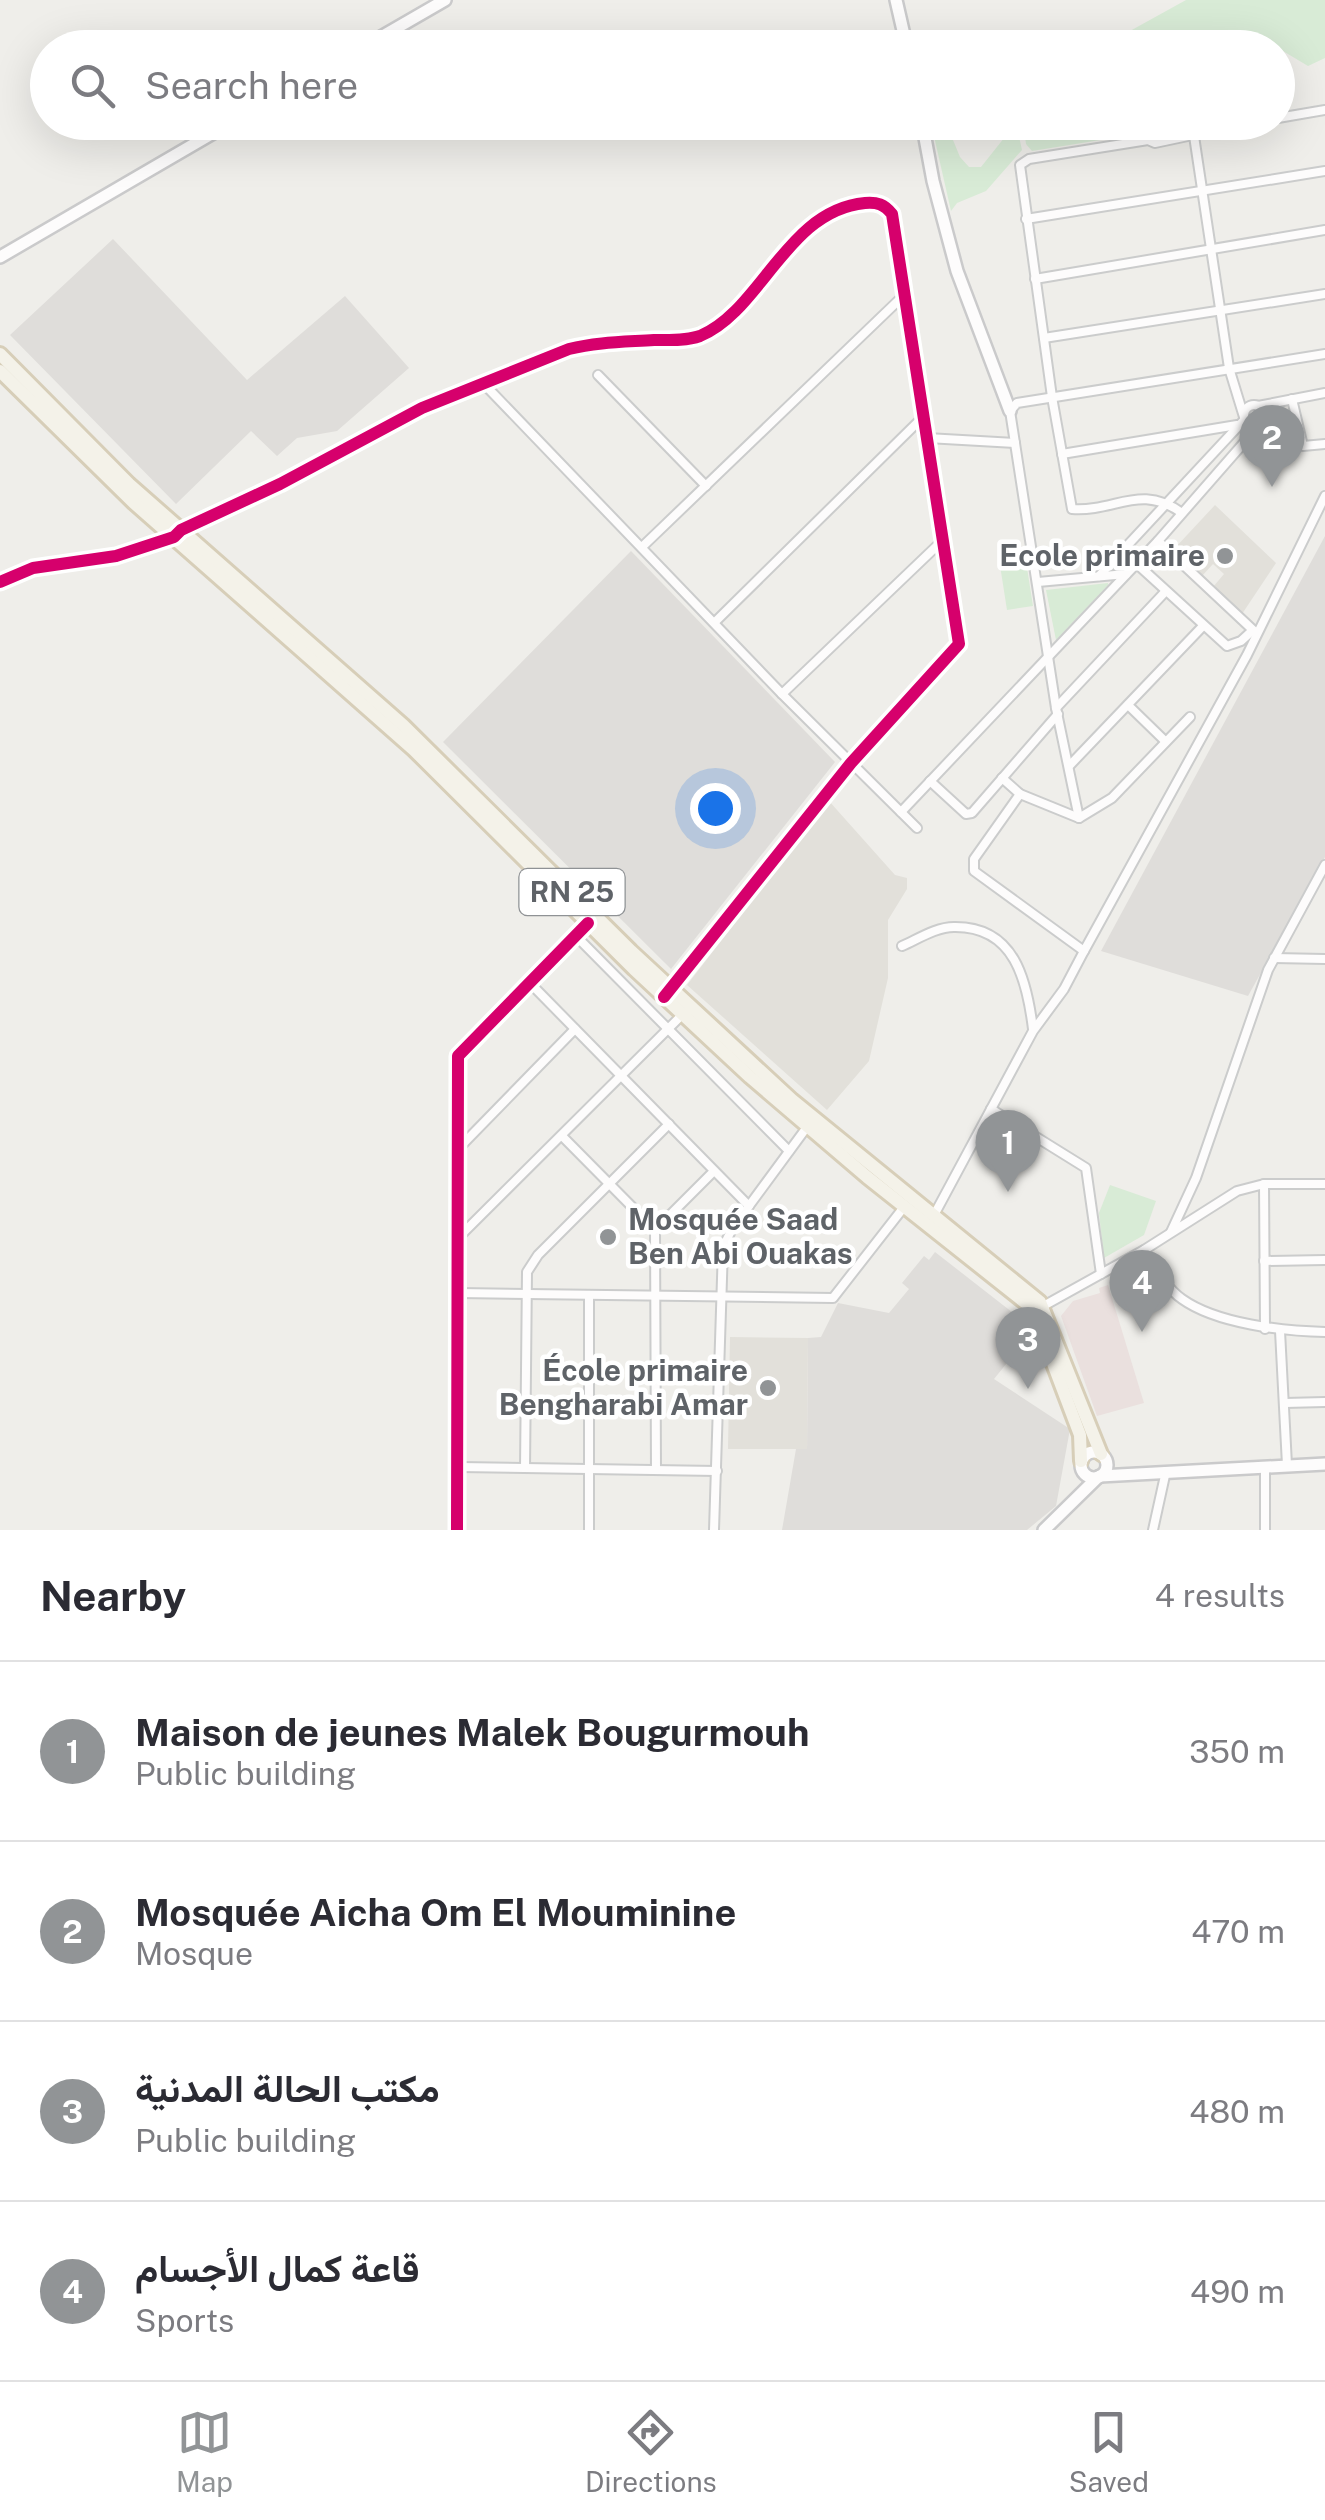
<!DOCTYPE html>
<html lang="en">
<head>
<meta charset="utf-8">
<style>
	:root { --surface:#fff; --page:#f2f2f3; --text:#2b2b33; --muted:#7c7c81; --line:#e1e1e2; --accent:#919496 }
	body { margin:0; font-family:"Public Sans",Vazirmatn,sans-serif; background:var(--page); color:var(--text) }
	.you { position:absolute; left:715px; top:808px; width:35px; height:35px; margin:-25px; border:8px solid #fff; border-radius:50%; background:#1a73e8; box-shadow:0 0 0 15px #1a73e833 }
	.badge { display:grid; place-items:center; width:65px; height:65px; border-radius:50%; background:var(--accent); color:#fff; font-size:32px; font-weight:700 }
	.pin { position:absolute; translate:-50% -82px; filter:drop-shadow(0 2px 5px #0008) }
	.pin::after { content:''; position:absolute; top:52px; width:35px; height:30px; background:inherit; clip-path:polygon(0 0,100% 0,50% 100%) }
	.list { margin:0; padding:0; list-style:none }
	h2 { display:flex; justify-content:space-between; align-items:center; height:130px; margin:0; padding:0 40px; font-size:42px }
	h2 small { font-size:32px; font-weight:400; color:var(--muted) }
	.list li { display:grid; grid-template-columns:65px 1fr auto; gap:30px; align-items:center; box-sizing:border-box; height:180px; padding:0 40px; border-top:2px solid var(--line) }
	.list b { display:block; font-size:38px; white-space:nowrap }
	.list p { margin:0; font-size:32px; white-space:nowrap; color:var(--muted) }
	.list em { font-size:32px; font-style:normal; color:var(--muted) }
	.icon { flex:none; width:55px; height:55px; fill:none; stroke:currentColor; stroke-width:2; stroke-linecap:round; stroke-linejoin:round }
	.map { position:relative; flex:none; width:1325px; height:1530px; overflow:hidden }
	.search { position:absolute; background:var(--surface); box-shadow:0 10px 40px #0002; left:30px; right:30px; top:30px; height:110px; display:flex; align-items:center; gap:25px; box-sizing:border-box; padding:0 35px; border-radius:55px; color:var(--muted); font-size:38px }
	.sheet { height:850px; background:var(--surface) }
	nav { display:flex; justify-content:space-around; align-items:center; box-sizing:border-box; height:140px; border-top:2px solid var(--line); background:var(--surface); font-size:28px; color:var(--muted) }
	nav a { display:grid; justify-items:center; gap:5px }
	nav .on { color:var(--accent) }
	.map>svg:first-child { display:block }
	.industrial { fill:#dfddda }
	.education { fill:#e2e0da }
	.medical { fill:#eae0de }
	.green { fill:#d8ebd6 }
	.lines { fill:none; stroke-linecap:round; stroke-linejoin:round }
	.minor-casing { stroke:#cbcccc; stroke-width:12 }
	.secondary-casing { stroke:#cacacb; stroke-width:16 }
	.primary-casing { stroke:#d7ceb8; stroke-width:18 }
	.minor { stroke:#fdfcfc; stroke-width:8 }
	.secondary { stroke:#fdfcfc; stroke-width:11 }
	.primary { stroke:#f4f2e9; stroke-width:12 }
	.cycleway-casing { stroke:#fff; stroke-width:19 }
	.cycleway { stroke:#d6006c; stroke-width:12 }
	.poi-dot { fill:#919496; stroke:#fff; stroke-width:4 }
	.labels { text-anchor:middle; stroke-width:9; stroke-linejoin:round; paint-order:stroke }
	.shield { fill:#fff; stroke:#8f9295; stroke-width:2.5 }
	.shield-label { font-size:28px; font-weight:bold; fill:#5f6368 }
	.poi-label { font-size:30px; font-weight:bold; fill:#5f6368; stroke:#fff; text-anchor:end }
</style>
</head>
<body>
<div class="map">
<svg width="1325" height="1530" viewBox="0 0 1325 1530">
	<rect width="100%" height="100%" fill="#efeeea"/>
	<g class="industrial">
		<polygon points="113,239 247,380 345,296 409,368 337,431 297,438 277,456 251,431 176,504 10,335"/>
		<polygon points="1325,536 1325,857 1248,996 1101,951"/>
		<polygon points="631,551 835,762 671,969 443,742"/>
		<polygon points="935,1252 1026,1323 1031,1333 994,1379 1070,1429 1056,1506 1027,1530 782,1530 796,1449 807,1449 808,1338 821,1337 838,1303 889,1313 909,1289 902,1283 924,1256 929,1260"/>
	</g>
	<g class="education">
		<polygon points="1215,505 1276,563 1242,614 1213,587 1224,574 1213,564 1202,576 1174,549"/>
		<polygon points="829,801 895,875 907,878 907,889 888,920 888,978 869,1061 827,1110 687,985"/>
		<polygon points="730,1337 808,1338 807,1449 728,1449"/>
	</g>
	<polygon class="medical" points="1108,1285 1144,1403 1097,1416 1061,1316 1073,1301 1100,1293 1099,1288"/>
	<g class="green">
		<polygon points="1186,0 1325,0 1325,58 1308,66 1268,42 1258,48 1101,47"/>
		<polygon points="1023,122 1148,123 1150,132 1032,151 1026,144"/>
		<polygon points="931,123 946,123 960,157 969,167 981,167 1016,123 1022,150 986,191 957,203 951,211"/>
		<polygon points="1025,555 1033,606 1007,610 999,559"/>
		<polygon points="1108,583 1108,585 1056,640 1046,590"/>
		<polygon points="1110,1185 1156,1201 1144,1235 1104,1258 1099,1213"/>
	</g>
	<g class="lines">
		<g class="minor-casing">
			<g id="minor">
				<polyline points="1278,118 1325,110"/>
				<polyline points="1194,136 1229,368 1244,417"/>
				<polyline points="1026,219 1325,171"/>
				<polyline points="1035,279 1325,230"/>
				<polyline points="1044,338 1325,294"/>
				<polyline points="598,375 706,486"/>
				<polyline points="484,384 782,694 917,828"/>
				<polyline points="1292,399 1303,446 1325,444"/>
				<circle cx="1254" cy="415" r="10"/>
				<polyline points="1258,406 1325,393"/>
				<polyline points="927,438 1015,443"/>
				<polyline points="1062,454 1237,425"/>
				<path d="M1182,513C1140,483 1116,512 1072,509L1052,397L1020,165L1029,159L1148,140L1155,143L1254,122"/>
				<polyline points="642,547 902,297"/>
				<polyline points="1137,564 1227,646 1241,641 1253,630 1158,541"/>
				<polyline points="1099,576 1245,419"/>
				<path d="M0,582L33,568L116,556L174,537L181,530L280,484L422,408L569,349C597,342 625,342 654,340C668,340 686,341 700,336C761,311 787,210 865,203C877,202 884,204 892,214L959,644L851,763L670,990"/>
				<polyline points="1038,582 1126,574"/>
				<polyline points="715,622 923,417"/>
				<polyline points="782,694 943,540"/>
				<polyline points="1128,705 1164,740"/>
				<polyline points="1056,708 1165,592"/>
				<polyline points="1070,765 1203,626"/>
				<polyline points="1002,778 1020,794 1079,818 1112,798 1190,717"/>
				<polyline points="930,781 966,814 972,813 1058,714"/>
				<polyline points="901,812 1158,541 1262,422"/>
				<polyline points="1079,818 1056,708 1010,411 1017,403 1325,354"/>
				<polyline points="575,935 789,1151"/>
				<path d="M902,946C918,939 936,927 954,927C1015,926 1027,981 1033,1029"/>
				<polyline points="1084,951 1247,655 1325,496"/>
				<polyline points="1274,958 1325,959"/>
				<polyline points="529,982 749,1206"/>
				<polyline points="991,1109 1086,1168 1101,1274"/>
				<polyline points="563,1137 655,1230"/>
				<polyline points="458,1149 575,1029"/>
				<polyline points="1264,1184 1265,1329"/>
				<polyline points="933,1217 1033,1031 1064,989 1084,951 974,871 974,859 1020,794"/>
				<polyline points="1171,1232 1196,1178 1268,970 1325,865"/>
				<polyline points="459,1237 682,1015"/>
				<path d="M1144,1250C1155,1267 1165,1287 1182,1299C1217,1324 1283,1331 1325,1332"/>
				<polyline points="1264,1261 1325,1260"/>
				<polyline points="459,1293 833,1298 904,1207"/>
				<polyline points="1038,1309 1144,1250 1237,1191 1264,1184 1325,1184"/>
				<polyline points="1280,1331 1287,1465"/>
				<polyline points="1285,1403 1325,1402"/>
				<polyline points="460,1467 717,1471"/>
				<polyline points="525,1468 527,1272 538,1255 669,1124"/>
				<polyline points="656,1470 655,1230 714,1171"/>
				<polyline points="457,1530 458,1056 588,923"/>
				<polyline points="589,1530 589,1296"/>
				<polyline points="714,1530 723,1247 732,1229 807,1127"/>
				<polyline points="1153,1530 1166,1471"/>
				<polyline points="1265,1530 1265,1467"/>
			</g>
		</g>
		<g class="secondary-casing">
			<g id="secondary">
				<polyline points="896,0 907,48"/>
				<polyline points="362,48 445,0"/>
				<polyline points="922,122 933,181 957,271 1010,411"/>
				<polyline points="0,257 232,122"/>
				<circle cx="1094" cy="1465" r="13"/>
				<polyline points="1100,1476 1325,1464"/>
				<polyline points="1044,1530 1098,1477"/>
			</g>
		</g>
		<g class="primary-casing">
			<g id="primary">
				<polyline points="0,354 129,484 403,725 631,951 792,1100 1040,1302 1101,1454"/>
				<polyline points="0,371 134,503 414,750 634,969 750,1077 867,1177 1032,1308 1080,1435 1081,1461"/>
			</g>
		</g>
		<use href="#minor" class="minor"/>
		<use href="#secondary" class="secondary"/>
		<use href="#primary" class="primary"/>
		<g class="cycleway-casing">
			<g id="cycleway">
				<path d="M0,582L33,568L116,556L174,537L181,530L280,484L422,408L569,349C597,342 625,342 654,340C668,340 686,341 700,336C761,311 787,210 865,203C877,202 884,204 892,214L959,644L851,763L664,997"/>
				<polyline points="457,1530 458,1056 588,923"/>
			</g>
		</g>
		<use href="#cycleway" class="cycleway"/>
	</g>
	<g class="poi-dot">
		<circle cx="1225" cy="556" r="10"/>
		<circle cx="608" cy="1237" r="10"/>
		<circle cx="768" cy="1388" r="10"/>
	</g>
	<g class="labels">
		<rect class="shield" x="519.5" y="869" width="105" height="46" rx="8"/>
		<g class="shield-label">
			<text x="572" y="902">RN 25</text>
		</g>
		<g class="poi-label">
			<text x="1205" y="566">Ecole primaire</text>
			<text x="628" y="1230" text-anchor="start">Mosquée Saad<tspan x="628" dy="34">Ben Abi Ouakas</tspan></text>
			<text x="748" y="1381">École primaire<tspan x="748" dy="34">Bengharabi Amar</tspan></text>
		</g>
	</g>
</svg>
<div class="you"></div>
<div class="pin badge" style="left:1008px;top:1192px">1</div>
<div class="pin badge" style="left:1272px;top:487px">2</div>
<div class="pin badge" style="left:1028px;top:1389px">3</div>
<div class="pin badge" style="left:1142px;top:1332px">4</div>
<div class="search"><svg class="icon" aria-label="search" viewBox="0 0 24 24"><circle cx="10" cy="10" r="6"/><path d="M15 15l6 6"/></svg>Search here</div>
</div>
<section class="sheet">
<h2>Nearby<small>4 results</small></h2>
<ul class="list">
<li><span class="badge">1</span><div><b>Maison de jeunes Malek Bougurmouh</b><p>Public building</p></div><em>350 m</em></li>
<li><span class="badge">2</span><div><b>Mosquée Aicha Om El Mouminine</b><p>Mosque</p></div><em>470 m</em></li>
<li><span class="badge">3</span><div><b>مكتب الحالة المدنية</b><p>Public building</p></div><em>480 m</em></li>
<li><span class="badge">4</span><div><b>قاعة كمال الأجسام</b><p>Sports</p></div><em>490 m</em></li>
</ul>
</section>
<nav>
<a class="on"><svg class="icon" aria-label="map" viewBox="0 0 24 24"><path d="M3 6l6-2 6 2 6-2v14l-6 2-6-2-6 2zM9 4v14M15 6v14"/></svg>Map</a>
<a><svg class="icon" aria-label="directions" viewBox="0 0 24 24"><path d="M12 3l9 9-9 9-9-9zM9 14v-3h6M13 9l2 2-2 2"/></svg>Directions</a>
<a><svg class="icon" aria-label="saved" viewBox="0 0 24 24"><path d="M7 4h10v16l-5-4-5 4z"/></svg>Saved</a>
</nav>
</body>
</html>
